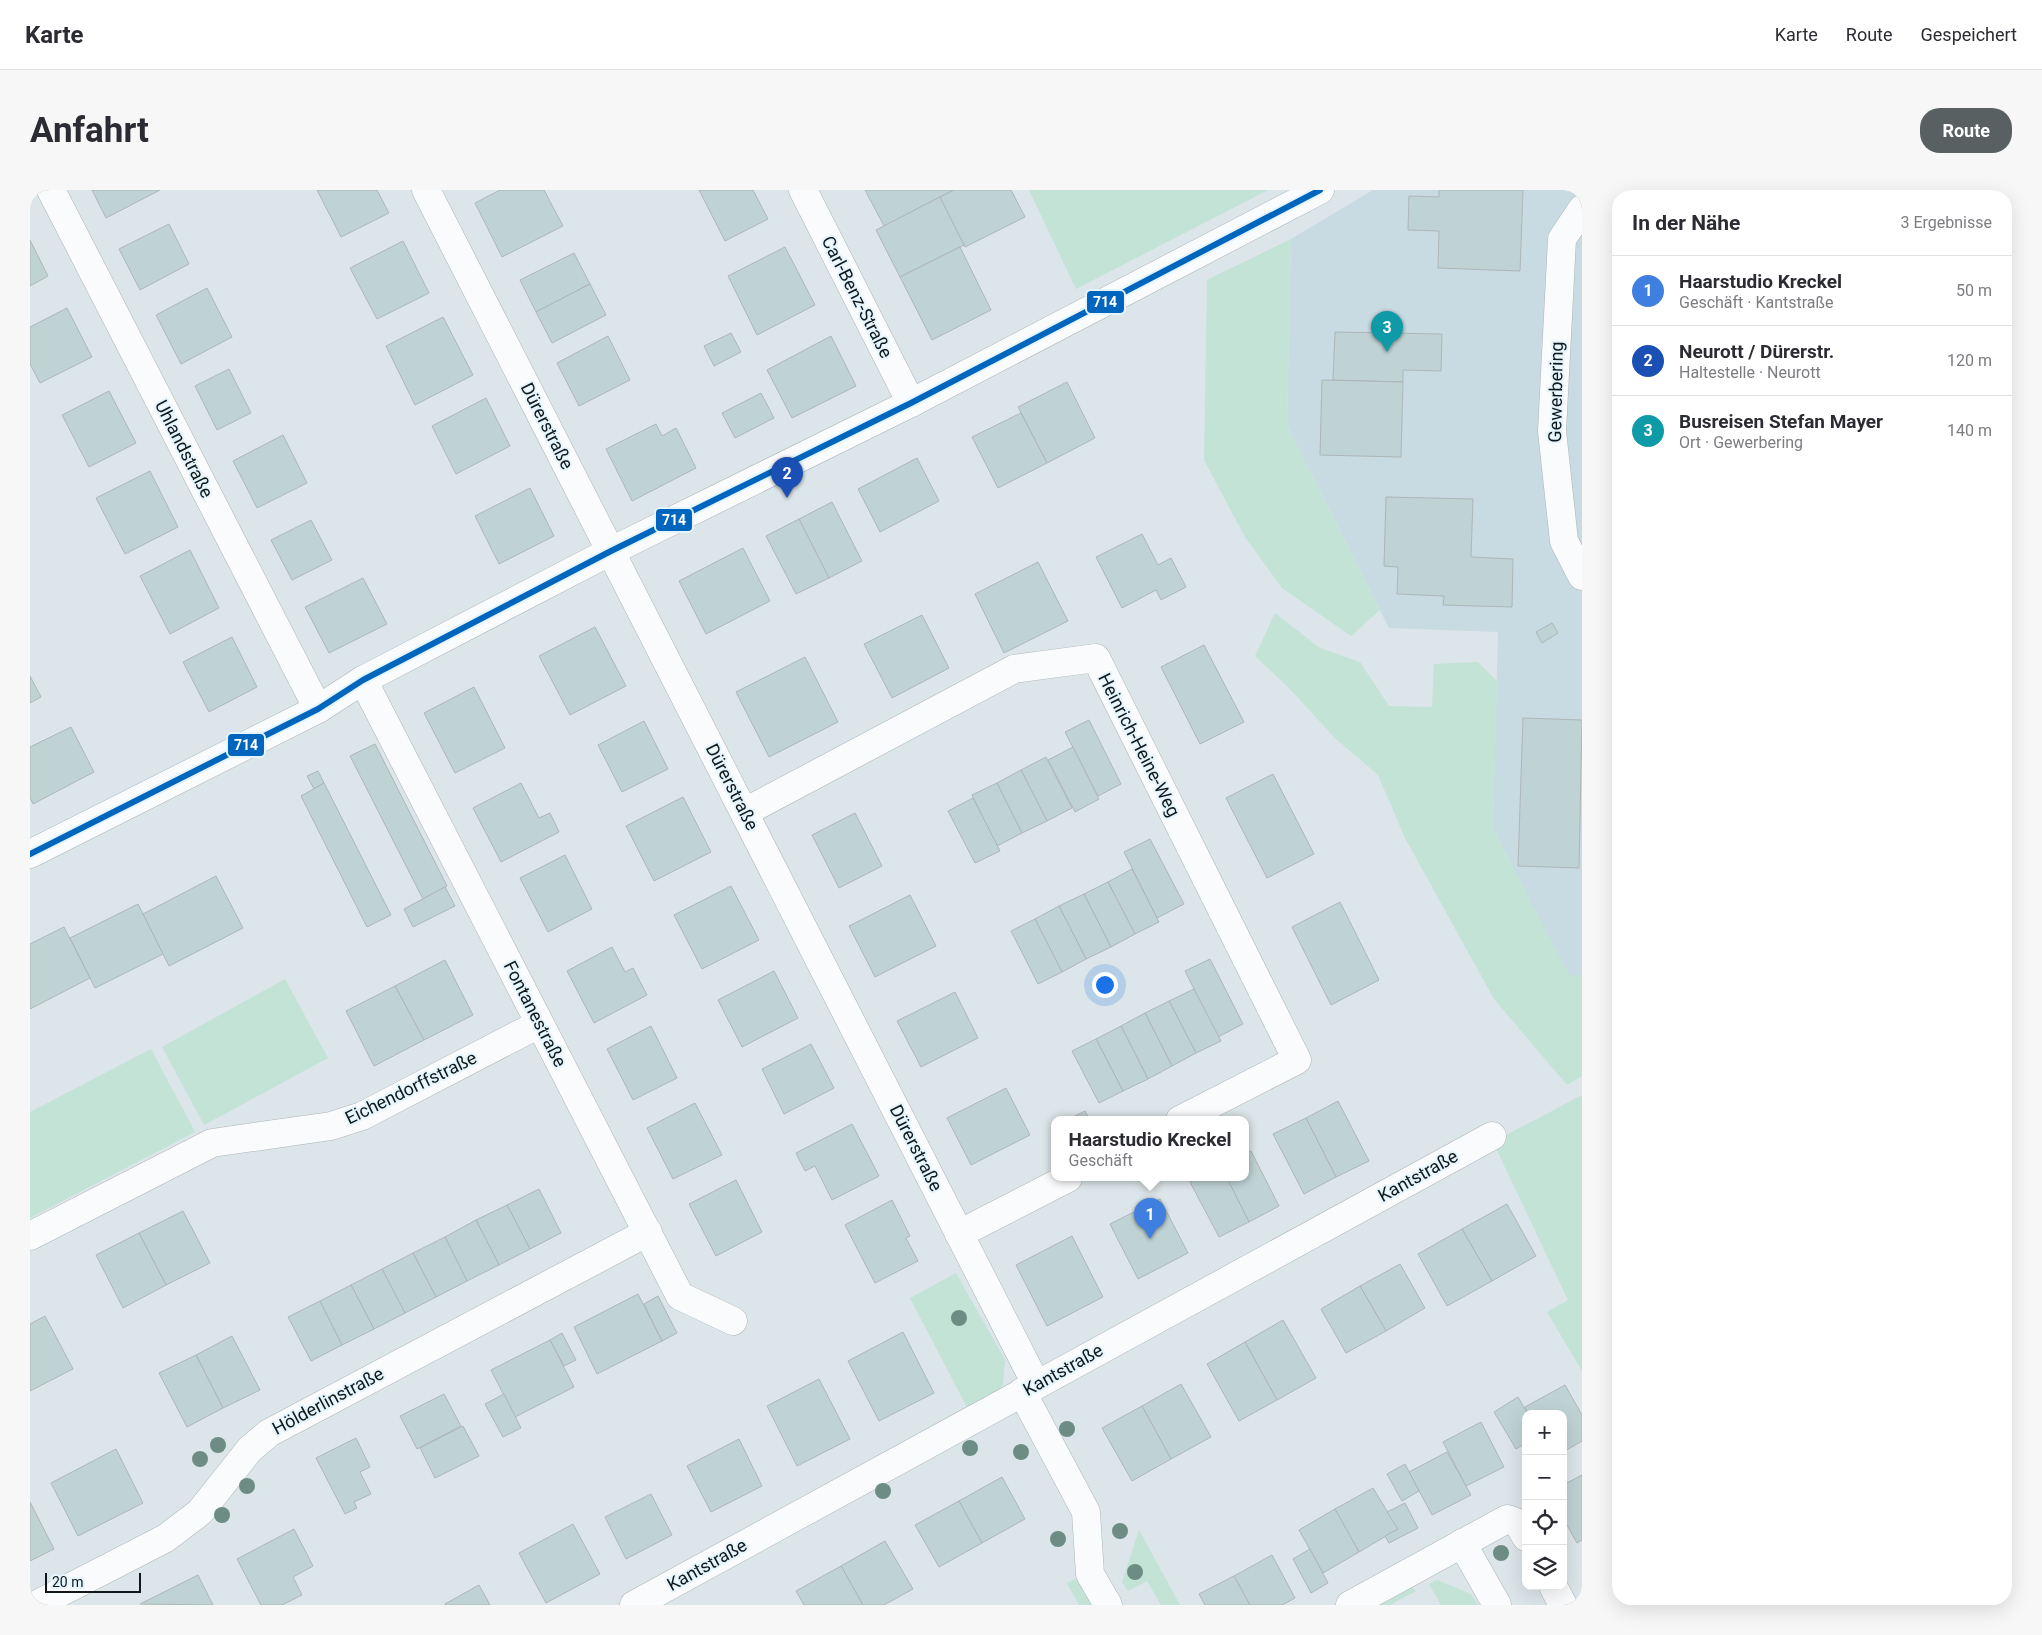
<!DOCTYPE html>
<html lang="de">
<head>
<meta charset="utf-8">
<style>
	:root { --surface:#fff; --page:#f7f7f7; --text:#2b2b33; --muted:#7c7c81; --line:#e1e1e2; --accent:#586062 }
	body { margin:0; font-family:Roboto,sans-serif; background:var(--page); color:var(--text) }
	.controls { position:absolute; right:15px; bottom:15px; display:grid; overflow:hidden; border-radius:10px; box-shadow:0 5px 20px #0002 }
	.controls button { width:45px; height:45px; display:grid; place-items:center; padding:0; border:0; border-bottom:1px solid var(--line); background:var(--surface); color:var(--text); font:25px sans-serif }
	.scale { position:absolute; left:15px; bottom:12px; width:96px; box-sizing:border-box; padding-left:5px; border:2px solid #11181a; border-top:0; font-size:14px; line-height:18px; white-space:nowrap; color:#11181a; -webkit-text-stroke:4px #e4f5fd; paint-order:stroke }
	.you { position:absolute; left:1074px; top:794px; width:18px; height:18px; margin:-12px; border:4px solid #fff; border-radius:50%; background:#1a73e8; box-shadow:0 0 0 8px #1a73e833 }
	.badge { display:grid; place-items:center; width:32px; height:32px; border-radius:50%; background:var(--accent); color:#fff; font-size:16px; font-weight:700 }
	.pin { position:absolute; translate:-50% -41px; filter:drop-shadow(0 1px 2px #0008) }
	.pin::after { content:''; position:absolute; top:26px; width:18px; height:15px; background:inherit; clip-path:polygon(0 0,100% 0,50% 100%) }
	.popup { position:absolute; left:1021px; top:926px; width:198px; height:65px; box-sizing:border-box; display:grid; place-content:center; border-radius:10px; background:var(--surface); filter:drop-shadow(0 1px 4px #0005); font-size:16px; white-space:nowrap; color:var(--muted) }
	.popup b { font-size:19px; color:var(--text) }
	.popup::after { content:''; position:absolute; left:50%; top:100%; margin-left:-10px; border:10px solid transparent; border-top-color:var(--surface) }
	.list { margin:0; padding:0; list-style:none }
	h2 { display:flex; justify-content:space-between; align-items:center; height:65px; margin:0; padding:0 20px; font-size:21px }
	h2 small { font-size:16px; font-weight:400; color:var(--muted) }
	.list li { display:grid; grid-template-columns:32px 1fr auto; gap:15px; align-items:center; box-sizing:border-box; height:70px; padding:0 20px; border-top:1px solid var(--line) }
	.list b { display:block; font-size:19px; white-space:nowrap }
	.list p { margin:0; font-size:16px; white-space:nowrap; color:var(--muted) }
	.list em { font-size:16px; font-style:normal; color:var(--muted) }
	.icon { flex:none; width:28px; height:28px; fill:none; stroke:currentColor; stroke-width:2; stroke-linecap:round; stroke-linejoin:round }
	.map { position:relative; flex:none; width:1552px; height:1415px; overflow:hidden; border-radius:20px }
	header { display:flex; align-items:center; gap:30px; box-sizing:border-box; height:70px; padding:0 25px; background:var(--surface); border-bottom:1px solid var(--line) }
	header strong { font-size:24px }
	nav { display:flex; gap:28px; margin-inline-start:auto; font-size:18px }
	.intro { display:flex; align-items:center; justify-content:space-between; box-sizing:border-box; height:120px; padding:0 30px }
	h1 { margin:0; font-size:35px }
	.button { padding:12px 22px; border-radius:20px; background:var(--accent); color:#fff; font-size:18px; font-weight:700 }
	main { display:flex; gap:30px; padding:0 30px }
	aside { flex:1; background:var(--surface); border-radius:20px; box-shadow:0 5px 20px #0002 }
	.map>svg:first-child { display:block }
	.built { fill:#c8dae2 }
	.green { fill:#c2e3d6 }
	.building { fill:#bfd2d4; stroke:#aeb6b7 }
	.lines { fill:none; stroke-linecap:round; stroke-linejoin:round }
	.minor-casing { stroke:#adb5b8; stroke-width:29 }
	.minor { stroke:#fafbfc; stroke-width:28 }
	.bus-1-casing { stroke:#e4f5fd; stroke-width:10 }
	.bus-1 { stroke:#0065bd; stroke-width:6 }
	.tree { fill:#6d8d84 }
	.labels { text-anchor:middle; stroke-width:4; stroke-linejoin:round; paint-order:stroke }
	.street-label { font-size:18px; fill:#11181a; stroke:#e4f5fd }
	.line-badge { stroke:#e4f5fd; stroke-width:2 }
	.badge-label { font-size:14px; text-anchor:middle; font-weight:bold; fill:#fff }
</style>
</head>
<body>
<header>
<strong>Karte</strong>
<nav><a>Karte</a><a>Route</a><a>Gespeichert</a></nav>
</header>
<div class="intro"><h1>Anfahrt</h1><a class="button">Route</a></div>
<main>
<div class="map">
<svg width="1552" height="1415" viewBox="0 0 1552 1415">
	<rect width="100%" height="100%" fill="#dce5e9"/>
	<polygon class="built" points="1343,0 1552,0 1552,786 1539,786 1463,638 1468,442 1359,438 1257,236 1261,49"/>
	<g class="green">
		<polygon points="999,0 1238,0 1046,99"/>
		<polygon points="1261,49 1257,236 1350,420 1321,446 1252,398 1215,347 1174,270 1177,90"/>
		<polygon points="1245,423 1290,458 1330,472 1359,516 1402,517 1404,474 1448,472 1467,491 1463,638 1539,785 1552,786 1552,886 1537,895 1464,809 1375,648 1348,585 1305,548 1257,496 1225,466"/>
		<polygon points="255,789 298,868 174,935 132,857"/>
		<polygon points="121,859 165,942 0,1028 0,922"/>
		<polygon points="1552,905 1552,1181 1517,1122 1538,1110 1463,952"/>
		<polygon points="926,1083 975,1170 973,1194 966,1207 939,1221 880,1108"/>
		<polygon points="1109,1340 1150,1415 1131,1415 1117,1391 1098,1401 1092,1392"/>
		<polygon points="1047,1388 1062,1415 1049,1415 1037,1393"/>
		<polygon points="1407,1390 1441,1404 1448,1415 1411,1415 1399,1394"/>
		<polygon points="1381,1396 1386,1401 1360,1415 1346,1415"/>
	</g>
	<g class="building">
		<polygon points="62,0 130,0 76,28"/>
		<polygon points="287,0 347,0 359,23 311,47"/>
		<polygon points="470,0 514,0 533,36 472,67 445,13"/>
		<polygon points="669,0 723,0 738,29 695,51"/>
		<polygon points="835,0 924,0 854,36"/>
		<polygon points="924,0 981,0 995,27 935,57 910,7"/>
		<polygon points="1409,0 1493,0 1490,81 1408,78 1409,41 1378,40 1379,6 1409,7"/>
		<polygon points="910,7 934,55 870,87 846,40"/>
		<polygon points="139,34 159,74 110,100 89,59"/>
		<polygon points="0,50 18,86 0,96"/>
		<polygon points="373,51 399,103 347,129 320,78"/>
		<polygon points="755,57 785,115 727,145 698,86"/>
		<polygon points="930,57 961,120 902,150 870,87"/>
		<polygon points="544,63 560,94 506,122 490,90"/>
		<polygon points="560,94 576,125 522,153 506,122"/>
		<polygon points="177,98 202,147 151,174 126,125"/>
		<polygon points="37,118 62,167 10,193 0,174 0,137"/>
		<polygon points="413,127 443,185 385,215 356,156"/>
		<polygon points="1305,142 1412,144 1411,181 1373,180 1373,192 1303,190"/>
		<polygon points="701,143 711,162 684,176 674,156"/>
		<polygon points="578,146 600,190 549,216 527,173"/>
		<polygon points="801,146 826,196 762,228 737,180"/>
		<polygon points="199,179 221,223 187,240 165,196"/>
		<polygon points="1292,190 1373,192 1371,267 1290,265"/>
		<polygon points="1037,192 1065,248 1017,273 988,217"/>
		<polygon points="79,201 106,253 59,277 32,225"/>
		<polygon points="731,203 744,228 705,248 692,223"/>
		<polygon points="456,208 480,256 426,284 402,236"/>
		<polygon points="991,223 1017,273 968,298 942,247"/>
		<polygon points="626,234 632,246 646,238 666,278 602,311 576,259"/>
		<polygon points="253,245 277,293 227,318 203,271"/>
		<polygon points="887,268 909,311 850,342 828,299"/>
		<polygon points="120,281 148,337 95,364 66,308"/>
		<polygon points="500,298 524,346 469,374 445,326"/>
		<polygon points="1356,307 1443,309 1441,367 1483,369 1482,417 1413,415 1414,406 1367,404 1368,377 1354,376"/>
		<polygon points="802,312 832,371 799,388 769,329"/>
		<polygon points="769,329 799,388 766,404 736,346"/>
		<polygon points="281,330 302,370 262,390 241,350"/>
		<polygon points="1112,344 1128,375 1141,368 1156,397 1131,410 1126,400 1092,418 1066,367"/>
		<polygon points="713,358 740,411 676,444 649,391"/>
		<polygon points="160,360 189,418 140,444 110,386"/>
		<polygon points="1008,372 1038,431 974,463 945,404"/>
		<polygon points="333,388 357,434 299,463 275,417"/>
		<polygon points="892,425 919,478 862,508 834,454"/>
		<polygon points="1522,433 1528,443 1512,453 1506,442"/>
		<polygon points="565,437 596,496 540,525 509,466"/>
		<polygon points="202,447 227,497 179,522 153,472"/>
		<polygon points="1174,455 1214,532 1170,554 1131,477"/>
		<polygon points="775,467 808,532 739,567 706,502"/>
		<polygon points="0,486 11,507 0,513"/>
		<polygon points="444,497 475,558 425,583 394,523"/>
		<polygon points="1493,528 1552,530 1549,678 1488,676"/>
		<polygon points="1059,530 1091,594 1068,606 1035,542"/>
		<polygon points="614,531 638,579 592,602 568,555"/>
		<polygon points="41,537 64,582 3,614 0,607 0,557"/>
		<polygon points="345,554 417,696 393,709 320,566"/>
		<polygon points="1043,557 1069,609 1045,622 1018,570"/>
		<polygon points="1016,567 1042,618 1017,631 991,580"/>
		<polygon points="991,580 1017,631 992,643 967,593"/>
		<polygon points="288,581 294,593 284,599 277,586"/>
		<polygon points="1243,584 1284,664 1237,688 1196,608"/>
		<polygon points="294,593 361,725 337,737 271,606"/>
		<polygon points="491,593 509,628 520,623 529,642 471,672 443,618"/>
		<polygon points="967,593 992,643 967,656 942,605"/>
		<polygon points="653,607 681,662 624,691 596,636"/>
		<polygon points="943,608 970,661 945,673 918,621"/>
		<polygon points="825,623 852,676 809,698 782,645"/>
		<polygon points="1120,649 1154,714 1127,728 1094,662"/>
		<polygon points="535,665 562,719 518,742 490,688"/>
		<polygon points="1102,679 1129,732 1105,744 1078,692"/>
		<polygon points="186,686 213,738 139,776 113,724"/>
		<polygon points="1078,692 1105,744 1081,757 1054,704"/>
		<polygon points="701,696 729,750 672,779 644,725"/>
		<polygon points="415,697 425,716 383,737 374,719"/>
		<polygon points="1054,704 1081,757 1056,769 1029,716"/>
		<polygon points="880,705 906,756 845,787 819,736"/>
		<polygon points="1310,712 1349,790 1301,815 1262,737"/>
		<polygon points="108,714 133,764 65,798 40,748"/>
		<polygon points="1029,716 1056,769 1032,782 1005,729"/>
		<polygon points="1005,729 1032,782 1008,794 981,741"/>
		<polygon points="34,737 60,788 0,819 0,754"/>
		<polygon points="582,757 595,782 603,778 617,805 564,833 537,781"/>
		<polygon points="1180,769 1213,834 1188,847 1155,781"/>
		<polygon points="415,770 443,825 394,850 365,796"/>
		<polygon points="744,781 768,828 712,857 688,810"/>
		<polygon points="365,796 394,850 344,876 316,821"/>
		<polygon points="1164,799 1191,851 1166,863 1139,811"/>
		<polygon points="925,802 948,848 891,877 867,831"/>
		<polygon points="1139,811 1166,863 1142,876 1115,823"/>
		<polygon points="1115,823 1142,876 1118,889 1091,836"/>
		<polygon points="621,836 647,888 603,910 577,859"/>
		<polygon points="1091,836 1118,889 1093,901 1066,849"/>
		<polygon points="1066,849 1093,901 1069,913 1042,861"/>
		<polygon points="781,854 804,898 754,924 732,879"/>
		<polygon points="976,898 1000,945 941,975 917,928"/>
		<polygon points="1308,911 1339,971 1306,987 1276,928"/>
		<polygon points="665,913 692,965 643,989 617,938"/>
		<polygon points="1055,921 1060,930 1042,930 1041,928"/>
		<polygon points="1276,928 1306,987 1274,1004 1243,944"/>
		<polygon points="822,934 849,986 802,1010 785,976 775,981 766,963"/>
		<polygon points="1221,961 1249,1016 1219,1032 1197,988 1215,988 1215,964"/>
		<polygon points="1168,988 1197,988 1219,1032 1189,1047 1160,992"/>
		<polygon points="706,990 732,1042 686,1066 659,1014"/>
		<polygon points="509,999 531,1043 500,1059 477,1015"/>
		<polygon points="1130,1009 1158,1063 1108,1089 1080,1034"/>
		<polygon points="862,1010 880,1046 876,1048 888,1071 845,1093 815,1035"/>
		<polygon points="1477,1014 1506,1066 1462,1091 1432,1039"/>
		<polygon points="477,1015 500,1059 469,1075 446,1030"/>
		<polygon points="153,1021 180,1073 136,1095 109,1043"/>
		<polygon points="446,1030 469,1075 437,1091 415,1047"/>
		<polygon points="1432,1039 1462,1091 1417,1116 1388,1064"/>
		<polygon points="109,1043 136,1095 93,1118 66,1065"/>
		<polygon points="1042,1046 1073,1107 1017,1136 986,1075"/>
		<polygon points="415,1047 437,1091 406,1107 383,1063"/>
		<polygon points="383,1063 406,1107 375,1123 352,1079"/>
		<polygon points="1370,1074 1395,1118 1356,1141 1330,1096"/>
		<polygon points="352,1079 375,1123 344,1139 321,1095"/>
		<polygon points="321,1095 344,1139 312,1155 290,1111"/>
		<polygon points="1330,1096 1356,1141 1316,1163 1291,1119"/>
		<polygon points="608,1104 632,1151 567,1184 544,1137"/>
		<polygon points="628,1106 647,1143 632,1151 614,1114"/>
		<polygon points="290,1111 312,1155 281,1171 258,1127"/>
		<polygon points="15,1126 43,1179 0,1201 0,1134"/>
		<polygon points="1253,1130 1286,1188 1247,1210 1215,1152"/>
		<polygon points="873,1142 904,1203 849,1231 818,1171"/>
		<polygon points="532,1143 546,1170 534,1176 520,1150"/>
		<polygon points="202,1146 230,1200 193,1218 166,1165"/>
		<polygon points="520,1150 544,1197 485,1227 461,1180"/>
		<polygon points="1215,1152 1247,1210 1209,1231 1177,1174"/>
		<polygon points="166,1165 193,1218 157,1237 129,1183"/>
		<polygon points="789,1189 820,1249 767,1276 737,1216"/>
		<polygon points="1151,1194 1181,1247 1141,1269 1112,1216"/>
		<polygon points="1535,1195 1552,1225 1552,1251 1533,1262 1533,1224 1498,1224 1495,1217"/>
		<polygon points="414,1204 431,1236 387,1259 370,1226"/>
		<polygon points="474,1204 491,1238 473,1247 455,1214"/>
		<polygon points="1488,1207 1498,1224 1496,1224 1496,1253 1486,1259 1464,1222"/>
		<polygon points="1112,1216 1141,1269 1102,1291 1072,1238"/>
		<polygon points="1451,1232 1474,1277 1436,1296 1413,1252"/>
		<polygon points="433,1236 449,1266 405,1288 390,1258"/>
		<polygon points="326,1248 340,1277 330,1282 341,1304 324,1312 327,1318 315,1324 286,1268"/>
		<polygon points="709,1249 732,1296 681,1322 657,1276"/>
		<polygon points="86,1259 113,1313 48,1346 21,1293"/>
		<polygon points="1417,1262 1441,1305 1402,1325 1379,1282"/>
		<polygon points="1375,1274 1389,1301 1372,1311 1357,1284"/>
		<polygon points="1552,1285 1552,1350 1547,1353 1533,1328 1533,1295"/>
		<polygon points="972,1287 995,1329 952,1353 929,1311"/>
		<polygon points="1343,1298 1368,1339 1329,1362 1305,1319"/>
		<polygon points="621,1304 642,1345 596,1369 575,1327"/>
		<polygon points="929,1311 952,1353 909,1377 885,1335"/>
		<polygon points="0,1312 24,1359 0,1371"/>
		<polygon points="1375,1313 1388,1338 1359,1353 1355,1346 1368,1339 1357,1322"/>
		<polygon points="1305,1319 1329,1362 1293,1383 1269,1340"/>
		<polygon points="543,1334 570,1384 516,1413 489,1363"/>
		<polygon points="264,1339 283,1376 263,1387 272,1405 252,1415 231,1415 207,1369"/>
		<polygon points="855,1351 883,1399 854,1415 833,1415 811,1376"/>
		<polygon points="1280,1359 1298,1393 1281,1403 1263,1369"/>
		<polygon points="1242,1365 1265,1408 1252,1415 1220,1415 1204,1386"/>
		<polygon points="811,1376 833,1415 774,1415 766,1401"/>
		<polygon points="168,1385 183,1415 110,1414"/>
		<polygon points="1204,1386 1220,1415 1175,1415 1169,1404"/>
		<polygon points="449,1395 460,1415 415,1415 415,1414"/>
	</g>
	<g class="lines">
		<g class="minor-casing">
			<g id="minor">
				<polyline points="21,0 288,519"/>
				<polyline points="396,0 1006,1194"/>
				<polyline points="773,0 881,213"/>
				<polyline points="1552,19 1532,49 1522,241 1534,351 1552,386"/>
				<polyline points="333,490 650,1106 703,1131"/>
				<polyline points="715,622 984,479 1066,468 1267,870 1150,930"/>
				<polyline points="0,664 288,519 333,490 581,361 881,213 1290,0"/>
				<polyline points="929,1044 1038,988"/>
				<polyline points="0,1046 182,953 301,936 332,926 509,834"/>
				<polyline points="992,1202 1056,1322 1060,1384 1078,1415"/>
				<polyline points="1432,1353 1467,1415"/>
				<polyline points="1523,1396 1533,1415"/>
				<polyline points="6,1415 136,1348 170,1322 220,1259 239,1243 618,1042"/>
				<polyline points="604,1415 1462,946"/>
				<polyline points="1320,1415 1477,1329 1488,1333 1496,1347"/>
			</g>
		</g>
		<use href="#minor" class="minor"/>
		<g class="bus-1-casing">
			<polyline id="bus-1" points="0,664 288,519 333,490 581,361 881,213 1290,0"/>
		</g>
		<use href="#bus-1" class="bus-1"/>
	</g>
	<g class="tree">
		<circle cx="929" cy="1128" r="8"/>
		<circle cx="1037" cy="1239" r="8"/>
		<circle cx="188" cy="1255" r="8"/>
		<circle cx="940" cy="1258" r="8"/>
		<circle cx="991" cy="1262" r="8"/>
		<circle cx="170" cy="1269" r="8"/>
		<circle cx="217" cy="1296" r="8"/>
		<circle cx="853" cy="1301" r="8"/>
		<circle cx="192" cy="1325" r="8"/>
		<circle cx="1090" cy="1341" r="8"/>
		<circle cx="1028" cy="1349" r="8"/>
		<circle cx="1471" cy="1363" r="8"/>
		<circle cx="1105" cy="1382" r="8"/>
	</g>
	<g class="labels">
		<g class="street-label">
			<text transform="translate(827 107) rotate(63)" y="6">Carl-Benz-Straße</text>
			<text transform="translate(1526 202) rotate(-89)" y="6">Gewerbering</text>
			<text transform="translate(517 236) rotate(63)" y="6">Dürerstraße</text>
			<text transform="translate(154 259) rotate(63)" y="6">Uhlandstraße</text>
			<text transform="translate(1109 555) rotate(63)" y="6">Heinrich-Heine-Weg</text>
			<text transform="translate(702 597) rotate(63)" y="6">Dürerstraße</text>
			<text transform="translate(505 824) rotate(63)" y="6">Fontanestraße</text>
			<text transform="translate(381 898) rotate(-26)" y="6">Eichendorffstraße</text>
			<text transform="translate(886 958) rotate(63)" y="6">Dürerstraße</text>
			<text transform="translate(1388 986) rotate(-29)" y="6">Kantstraße</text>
			<text transform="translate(1033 1180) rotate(-29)" y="6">Kantstraße</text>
			<text transform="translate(298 1211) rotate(-28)" y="6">Hölderlinstraße</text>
			<text transform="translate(677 1375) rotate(-29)" y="6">Kantstraße</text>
		</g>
	</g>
	<g class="line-badge">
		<rect x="1056" y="100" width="39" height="24" rx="5" fill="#0065bd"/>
		<rect x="625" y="318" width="38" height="24" rx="5" fill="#0065bd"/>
		<rect x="197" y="543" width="38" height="24" rx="5" fill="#0065bd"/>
	</g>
	<g class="badge-label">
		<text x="1075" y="117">714</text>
		<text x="644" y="335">714</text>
		<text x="216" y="560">714</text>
	</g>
</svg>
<div class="controls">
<button>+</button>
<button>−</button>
<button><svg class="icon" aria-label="locate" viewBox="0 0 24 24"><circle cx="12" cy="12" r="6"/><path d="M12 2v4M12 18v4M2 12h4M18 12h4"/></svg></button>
<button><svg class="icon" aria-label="layers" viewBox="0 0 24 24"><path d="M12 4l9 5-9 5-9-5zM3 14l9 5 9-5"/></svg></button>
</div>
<div class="scale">20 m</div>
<div class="you"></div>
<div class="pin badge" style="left:1120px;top:1049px;background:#3f7fe0">1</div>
<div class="popup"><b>Haarstudio Kreckel</b>Geschäft</div>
<div class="pin badge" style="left:757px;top:308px;background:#1a4fb4">2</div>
<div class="pin badge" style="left:1357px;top:162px;background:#0f9aa8">3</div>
</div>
<aside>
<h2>In der Nähe<small>3 Ergebnisse</small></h2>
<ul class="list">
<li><span class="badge" style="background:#3f7fe0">1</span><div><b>Haarstudio Kreckel</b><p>Geschäft · Kantstraße</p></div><em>50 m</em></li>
<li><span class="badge" style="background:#1a4fb4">2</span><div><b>Neurott / Dürerstr.</b><p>Haltestelle · Neurott</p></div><em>120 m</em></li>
<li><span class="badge" style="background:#0f9aa8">3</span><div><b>Busreisen Stefan Mayer</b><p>Ort · Gewerbering</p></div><em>140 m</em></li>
</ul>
</aside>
</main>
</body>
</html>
